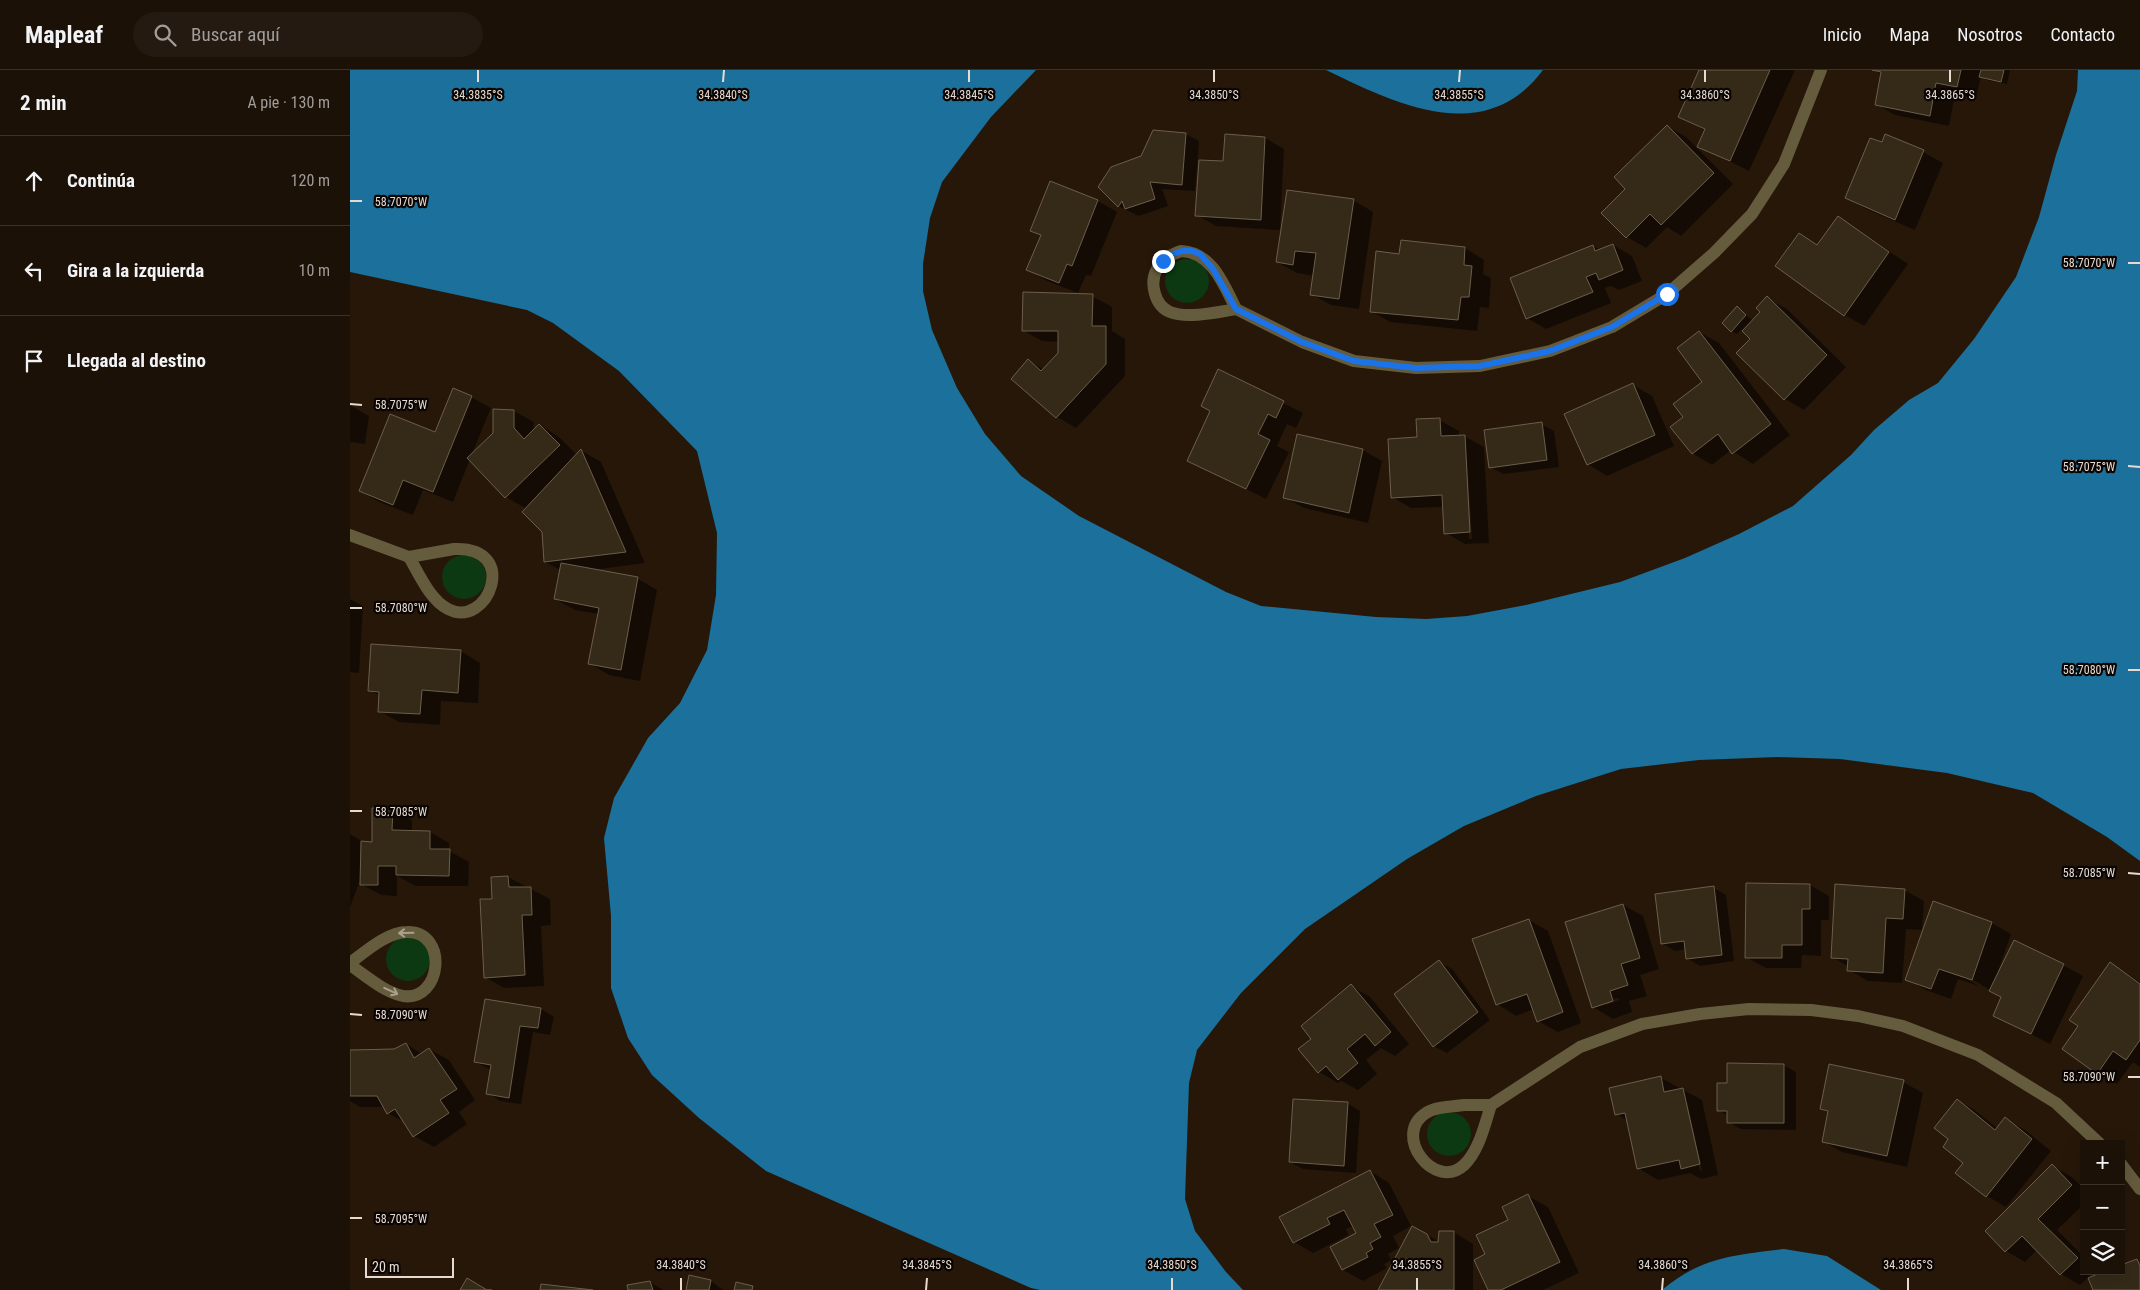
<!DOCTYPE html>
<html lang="es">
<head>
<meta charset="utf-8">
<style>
	:root { --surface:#1c1107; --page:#251a11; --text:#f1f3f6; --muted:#a09d9b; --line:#3a3128 }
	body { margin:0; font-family:"Roboto Condensed",sans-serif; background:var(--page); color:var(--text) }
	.controls { position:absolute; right:15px; bottom:15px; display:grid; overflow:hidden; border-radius:0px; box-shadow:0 5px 20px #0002 }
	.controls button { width:45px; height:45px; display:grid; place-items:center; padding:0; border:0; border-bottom:1px solid var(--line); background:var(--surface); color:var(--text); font:25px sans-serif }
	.scale { position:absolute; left:15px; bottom:12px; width:89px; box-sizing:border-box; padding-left:5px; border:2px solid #e6dbd2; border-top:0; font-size:14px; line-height:18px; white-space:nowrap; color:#e6dbd2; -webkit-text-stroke:4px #0a0502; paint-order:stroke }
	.stop { position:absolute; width:15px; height:15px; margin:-11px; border:4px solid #1a73e8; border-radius:50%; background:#fff }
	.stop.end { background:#1a73e8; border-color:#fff; box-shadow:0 1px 5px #0008 }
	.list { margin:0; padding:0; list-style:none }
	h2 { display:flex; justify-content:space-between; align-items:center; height:65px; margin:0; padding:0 20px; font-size:21px }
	h2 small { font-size:16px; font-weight:400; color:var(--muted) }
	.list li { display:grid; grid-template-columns:32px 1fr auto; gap:15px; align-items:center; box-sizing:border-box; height:90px; padding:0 20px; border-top:1px solid var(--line) }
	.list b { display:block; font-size:19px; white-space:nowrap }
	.list em { font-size:16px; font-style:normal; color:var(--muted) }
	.icon { flex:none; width:28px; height:28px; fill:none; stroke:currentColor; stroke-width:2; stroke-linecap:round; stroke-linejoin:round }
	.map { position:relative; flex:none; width:1790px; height:1220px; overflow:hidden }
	header { display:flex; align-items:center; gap:30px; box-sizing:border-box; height:70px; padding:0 25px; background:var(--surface); border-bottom:1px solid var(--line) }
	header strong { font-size:24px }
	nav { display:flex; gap:28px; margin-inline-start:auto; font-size:18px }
	.search { width:350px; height:45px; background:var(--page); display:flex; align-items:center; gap:12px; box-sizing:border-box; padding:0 18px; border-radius:28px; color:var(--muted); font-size:19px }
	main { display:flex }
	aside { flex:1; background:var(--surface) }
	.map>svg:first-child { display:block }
	.green { fill:#0c3812 }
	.water { fill:#1b719b }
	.shadow { fill:#0007; fill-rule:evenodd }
	.building { fill:#352a18; stroke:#6b5f4b }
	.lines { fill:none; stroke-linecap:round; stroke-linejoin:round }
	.minor { stroke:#655b3d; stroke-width:12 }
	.oneway { stroke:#aca18f }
	.route { stroke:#1a73e8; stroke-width:6 }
	.ticks { fill:none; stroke:#e6dbd2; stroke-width:2 }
	.ticks-label { font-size:12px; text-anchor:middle; fill:#e6dbd2; stroke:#0a0502; stroke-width:4.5; stroke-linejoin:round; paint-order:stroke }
</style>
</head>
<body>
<header>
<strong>Mapleaf</strong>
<div class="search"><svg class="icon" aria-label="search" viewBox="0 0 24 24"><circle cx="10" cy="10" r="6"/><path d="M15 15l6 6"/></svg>Buscar aquí</div>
<nav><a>Inicio</a><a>Mapa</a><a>Nosotros</a><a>Contacto</a></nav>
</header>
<main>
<aside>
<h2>2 min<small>A pie · 130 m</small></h2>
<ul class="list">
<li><svg class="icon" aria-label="ahead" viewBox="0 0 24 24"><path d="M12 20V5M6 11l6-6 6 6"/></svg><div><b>Continúa</b></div><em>120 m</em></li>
<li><svg class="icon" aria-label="left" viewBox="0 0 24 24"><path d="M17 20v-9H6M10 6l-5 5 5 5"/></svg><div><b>Gira a la izquierda</b></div><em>10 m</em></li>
<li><svg class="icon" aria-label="arrive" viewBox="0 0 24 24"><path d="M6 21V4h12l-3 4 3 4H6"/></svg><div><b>Llegada al destino</b></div></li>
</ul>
</aside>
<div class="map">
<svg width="1790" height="1220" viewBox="0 0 1790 1220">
	<rect width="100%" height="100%" fill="#261709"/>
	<g class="green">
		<circle cx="837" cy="211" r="22"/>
		<circle cx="114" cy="507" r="22"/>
		<circle cx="58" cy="889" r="22"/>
		<circle cx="1099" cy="1064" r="22"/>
	</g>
	<g class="water">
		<polygon points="0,0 686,0 641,47 592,112 580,148 573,194 573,221 582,260 607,318 635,364 671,406 729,446 876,522 911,536 1026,547 1076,549 1117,546 1176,535 1270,512 1335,488 1389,464 1443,436 1501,385 1524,360 1559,330 1588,313 1624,269 1666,207 1689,147 1706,85 1727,21 1728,0 1790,0 1790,791 1757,767 1683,723 1597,703 1490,689 1427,687 1349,690 1271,699 1186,726 1114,756 1057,789 955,859 891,923 847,980 839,1013 835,1129 845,1161 876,1202 893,1220 690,1220 681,1218 416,1101 349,1048 302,1005 278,968 261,918 261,846 254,768 264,728 298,668 330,633 357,580 366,525 367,463 347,381 269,301 203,253 177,240 0,202"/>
		<path d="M976,0H1193C1135,78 1046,34 976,0Z"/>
		<path d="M1434,1179L1477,1186L1531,1220H1312C1351,1187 1385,1185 1434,1179Z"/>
	</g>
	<g class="shadow">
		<polygon points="1350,0 1445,0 1399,101 1349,76 1356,61 1329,46"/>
		<polygon points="1524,0 1660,0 1657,14 1636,10 1631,7 1626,28 1605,24 1599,56 1545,45 1526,34 1532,5"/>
		<polygon points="1317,56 1336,67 1383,114 1331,166 1317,157 1296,178 1277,167 1277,119"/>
		<polygon points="836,64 849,71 845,121 812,119 818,136 789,146 768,136 792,87"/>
		<polygon points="876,65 915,68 934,79 930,160 866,156 847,145 875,92"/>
		<polygon points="1536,66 1573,82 1593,93 1565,160 1516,139 1496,128"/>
		<polygon points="701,112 748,131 767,142 741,206 736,205 728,223 697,211 678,200 692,166 682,161"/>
		<polygon points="1003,130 1023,142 1009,239 981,235 961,224 964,206 947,203 927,192"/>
		<polygon points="1488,147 1558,194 1514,256 1495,245 1449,164 1468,175"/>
		<polygon points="1263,175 1282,186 1292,211 1269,220 1261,216 1255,218 1261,233 1196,259 1177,248 1243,176 1250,180"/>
		<polygon points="1115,178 1134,190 1133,204 1141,208 1139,238 1130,237 1127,261 1040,252 1021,241 1050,185"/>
		<polygon points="742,226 762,237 762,261 775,269 775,306 726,358 707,347 678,290 694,300 709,283 709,272 692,271 673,260"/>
		<polygon points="1417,228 1437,239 1496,297 1454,340 1435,329 1402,269 1392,259 1387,264 1381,261 1388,238 1403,251 1412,242"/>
		<polygon points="1349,262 1369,273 1440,365 1403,394 1381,380 1362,395 1342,383 1354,312"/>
		<polygon points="869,301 953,343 946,358 937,354 927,376 939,382 916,429 839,390 862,341"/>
		<polygon points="1283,315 1302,326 1324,376 1257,406 1238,394"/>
		<polygon points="121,327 141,338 121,386 144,363 144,340 164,341 184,352 183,362 190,355 209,367 227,385 232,381 251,392 295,493 242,500 288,509 307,520 290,611 259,605 240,594 249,544 225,540 205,529 210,500 195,492 193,461 177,439 156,427 120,389 103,432 73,420 63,445 29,432 10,421 86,364"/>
		<polygon points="0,335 19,346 15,374 0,372"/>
		<path d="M1089,350L1109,361V366H1114L1134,377L1139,473L1115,474L1096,463L1094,437L1061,438L1042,427L1068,368ZM1114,376H1116L1122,469H1119Z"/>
		<polygon points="1191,354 1204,361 1209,397 1153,404 1140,397"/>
		<polygon points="948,365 1013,380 1032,391 1018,453 954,438 934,427"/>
		<polygon points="0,529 13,536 9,603 0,602"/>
		<polygon points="22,575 111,581 130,593 128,633 91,631 90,655 49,652 29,641 30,626 19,620"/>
		<polygon points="42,739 62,750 62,762 80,762 99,773 99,781 119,792 118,816 66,816 47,806 47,826 31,825 11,814 11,808 0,837 0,764 15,773 24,773"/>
		<polygon points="158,807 200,829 201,855 191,856 194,916 154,918 135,907 143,830"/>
		<polygon points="1460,815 1479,826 1479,850 1471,850 1471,886 1452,885 1451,898 1416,898 1396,887"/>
		<polygon points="1364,818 1376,825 1384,891 1350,896 1337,888 1336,879 1325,881 1312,873"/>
		<polygon points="1554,820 1574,831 1572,860 1556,859 1552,913 1518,911 1499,900 1499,897 1482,887"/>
		<polygon points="1583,832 1642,853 1661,864 1648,901 1713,895 1733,906 1700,974 1644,945 1653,928 1617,906 1616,908 1629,916 1608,909 1601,929 1576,920 1556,909"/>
		<path d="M1273,835L1293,846L1309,899L1290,905L1297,926L1279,931L1282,942L1263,949L1243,937ZM1269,928V930L1256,935V932Z"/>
		<polygon points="1179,850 1198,861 1231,953 1208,962 1188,951 1184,939 1166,946 1147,934"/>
		<polygon points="1089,892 1102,899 1140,950 1097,983 1084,976"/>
		<polygon points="1760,894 1790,912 1790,997 1783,992 1767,1014 1714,978 1730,956"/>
		<polygon points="1001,916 1020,927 1059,974 1045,986 1031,978 1016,990 1027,1004 1008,1020 991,1011 988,1013 969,1002 963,969"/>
		<polygon points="191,939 204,947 200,965 183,962 171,1034 150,1031 138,1023 141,1000 125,992"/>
		<polygon points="56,974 72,984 79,979 99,990 125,1030 109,1042 117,1054 84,1077 64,1066 56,1053 38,1043 34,1037 10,1037 0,1031 0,981 44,980"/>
		<polygon points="1433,995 1446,1002 1446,1060 1391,1059 1378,1052 1378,1046 1368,1040 1378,1014"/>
		<path d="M1311,1008L1352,1030L1368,1105L1351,1109L1340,1103L1308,1110L1288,1098L1278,1051L1266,1044ZM1334,1032H1337L1352,1100L1350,1101Z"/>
		<polygon points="1553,1012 1573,1023 1557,1097 1492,1082 1473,1071 1479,1043 1471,1039"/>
		<polygon points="1607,1030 1626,1041 1648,1059 1655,1049 1675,1060 1701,1081 1656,1137 1637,1126 1607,1103 1615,1093 1600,1069"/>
		<polygon points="997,1033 1010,1041 1006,1103 953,1099 940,1092"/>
		<polygon points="1702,1096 1722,1107 1734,1119 1734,1134 1707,1160 1734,1187 1734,1201 1745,1201 1730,1215 1711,1204 1687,1180 1675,1192 1656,1181"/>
		<polygon points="1020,1101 1039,1113 1061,1156 1043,1166 1049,1178 1038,1184 1041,1190 1034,1194 1037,1198 1013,1211 993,1200 982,1177 1008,1164 1003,1156 996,1159 999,1165 963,1183 944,1172"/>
		<polygon points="1178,1126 1198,1137 1229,1203 1193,1220 1139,1220 1137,1185"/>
		<polygon points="1090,1162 1104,1162 1123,1174 1123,1220 1029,1220 1077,1165 1090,1172"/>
		<polygon points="340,1206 361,1211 373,1220 337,1220"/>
		<polygon points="300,1212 313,1220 279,1220"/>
	</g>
	<g class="building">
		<polygon points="1349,0 1420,0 1380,91 1347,77 1355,59 1328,47"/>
		<polygon points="1522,0 1611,0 1607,17 1586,13 1580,46 1525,35 1531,2"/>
		<polygon points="1631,0 1654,0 1651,12 1629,7"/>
		<polygon points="1317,55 1364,103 1311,155 1300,144 1276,168 1251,143 1275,119 1264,107"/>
		<polygon points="803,60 836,63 832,115 800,112 805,129 775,139 772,131 768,137 748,117 761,97 791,86"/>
		<polygon points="875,64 915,67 911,150 845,146 849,90 873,91"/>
		<polygon points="1535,64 1574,80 1545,150 1495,128 1520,68 1532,72"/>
		<polygon points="700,111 748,130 722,196 717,194 709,213 676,200 691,165 680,161"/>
		<polygon points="937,120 1004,129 989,229 960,225 966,183 945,181 943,195 926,192"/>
		<polygon points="1488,146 1539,182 1494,246 1425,196 1449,163 1467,175"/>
		<polygon points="1051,170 1115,177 1114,195 1122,196 1119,227 1111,227 1108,250 1020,242 1026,181 1049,184"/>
		<polygon points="1263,174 1273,200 1249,210 1246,203 1236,207 1243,222 1176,249 1160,208 1243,175 1245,181"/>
		<polygon points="673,222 743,224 742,256 756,256 756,294 706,348 661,309 678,289 691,301 708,283 708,261 672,261"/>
		<polygon points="1417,226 1477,285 1434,330 1386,283 1400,269 1392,261 1410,242 1406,238"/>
		<polygon points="1387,236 1396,245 1381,262 1372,253"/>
		<polygon points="1349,261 1421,354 1382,384 1368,364 1342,384 1320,357 1333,347 1323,334 1352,312 1327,278"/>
		<polygon points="868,299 934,331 926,348 918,344 908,364 920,370 896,419 837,391 860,341 851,336"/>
		<polygon points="1283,313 1305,365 1237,395 1214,344"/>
		<polygon points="103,318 122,326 83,422 53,410 43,435 9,421 40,344 85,362"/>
		<polygon points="143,339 164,340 164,358 174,369 189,354 210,375 155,428 117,388 143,363"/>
		<polygon points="1090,348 1091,366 1115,365 1120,462 1094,464 1092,425 1041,428 1038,369 1067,367 1066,349"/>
		<polygon points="1192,352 1197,390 1139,398 1134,360"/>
		<polygon points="947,364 1013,379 999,443 933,428"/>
		<polygon points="231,379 276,482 194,492 192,462 172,442"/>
		<polygon points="211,493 288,507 271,600 238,594 249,538 204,529"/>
		<polygon points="21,574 111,580 108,623 72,620 70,644 28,642 29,622 18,621"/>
		<polygon points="22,738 43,738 42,760 80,761 80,779 100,779 99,806 46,805 46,796 28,796 28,815 10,815 11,771 22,772"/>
		<polygon points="158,806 159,817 181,817 182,845 172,845 175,905 134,908 130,829 142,829 141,807"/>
		<polygon points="1396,813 1460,814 1460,839 1452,839 1452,875 1432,875 1432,888 1395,888"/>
		<polygon points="1485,814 1555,819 1553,849 1536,848 1533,903 1497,901 1498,889 1481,888"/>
		<polygon points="1364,816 1372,885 1336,889 1334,871 1311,874 1305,824"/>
		<polygon points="1583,831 1642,852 1622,910 1589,899 1581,919 1555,910"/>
		<polygon points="1273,834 1290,888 1271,894 1278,915 1260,921 1263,931 1242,938 1215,852"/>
		<polygon points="1179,849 1213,942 1187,952 1177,924 1146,935 1122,869"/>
		<polygon points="1664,870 1714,894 1681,964 1643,946 1651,927 1639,921"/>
		<polygon points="1089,890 1128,942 1083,977 1044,924"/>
		<polygon points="1760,892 1790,914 1790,970 1776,990 1763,981 1747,1004 1712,979 1728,956 1719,950"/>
		<polygon points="1001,914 1041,962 1025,976 1015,964 997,979 1008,993 988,1010 976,996 968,1003 948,979 961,969 951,956"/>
		<polygon points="135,929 191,938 188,958 170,956 159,1028 136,1024 141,995 124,992"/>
		<polygon points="56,973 64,988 79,978 107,1019 90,1030 99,1043 63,1067 45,1039 37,1044 27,1026 0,1026 0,980 44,979"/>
		<polygon points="1377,993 1434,994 1434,1053 1377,1053 1377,1041 1367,1041 1367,1013 1377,1013"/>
		<polygon points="1479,994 1554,1010 1537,1086 1472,1072 1478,1041 1470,1039"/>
		<polygon points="1311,1006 1314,1022 1333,1018 1350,1094 1331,1099 1329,1090 1287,1099 1275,1043 1265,1045 1259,1018"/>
		<polygon points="943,1029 998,1032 994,1096 939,1092"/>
		<polygon points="1607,1029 1645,1060 1655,1047 1682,1069 1636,1127 1605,1103 1613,1093 1593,1077 1598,1069 1584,1058"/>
		<polygon points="1702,1094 1722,1115 1688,1149 1728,1188 1710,1205 1672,1166 1655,1182 1635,1161"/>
		<polygon points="1020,1100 1043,1145 1024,1154 1031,1167 1020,1173 1023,1179 1016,1183 1018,1187 992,1200 980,1177 1006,1163 994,1140 977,1148 980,1154 943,1173 929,1147"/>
		<polygon points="1178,1124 1210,1192 1151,1220 1138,1220 1124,1190 1135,1184 1126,1165 1158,1150 1152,1137"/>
		<polygon points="1062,1156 1077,1164 1081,1172 1088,1172 1089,1161 1104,1161 1104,1220 1028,1220"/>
		<polygon points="1787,1189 1790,1196 1790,1220 1743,1220 1738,1208 1755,1201 1771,1201 1771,1195"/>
		<polygon points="339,1205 361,1210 359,1220 336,1220"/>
		<polygon points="117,1208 137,1220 142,1220 110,1220"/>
		<polygon points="300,1211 303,1220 278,1220 277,1215"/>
		<polygon points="386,1212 403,1216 402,1220 384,1220"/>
		<polygon points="191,1214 243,1220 190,1220"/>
	</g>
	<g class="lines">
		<g class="minor">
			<path d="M831,181C862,182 874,215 886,239C868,242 837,249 820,242C805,236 799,213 807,199C812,189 822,184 831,181Z"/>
			<polyline points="886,239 952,272 1004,291 1066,298 1130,296 1200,281 1262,257 1317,224 1364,183 1402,144 1434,94 1471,0"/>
			<polyline points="0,465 59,487"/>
			<path d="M104,479C171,476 138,560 98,539C80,530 69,504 59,487Z"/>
			<path d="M0,893C15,882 37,862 57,862C99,861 92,932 53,926C34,922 16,906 0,895"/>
			<path d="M1114,1035H1141C1135,1054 1129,1081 1114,1095C1085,1122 1041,1065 1076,1043C1086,1036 1102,1037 1114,1035Z"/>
			<polyline points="1141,1035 1230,977 1292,954 1350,944 1399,939 1461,940 1508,946 1553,956 1628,985 1706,1033 1750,1074"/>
			<polyline points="1771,1094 1790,1119"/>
		</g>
	</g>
	<defs><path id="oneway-shaft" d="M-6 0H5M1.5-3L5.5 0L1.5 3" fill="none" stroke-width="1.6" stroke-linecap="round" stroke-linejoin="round" transform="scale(1.25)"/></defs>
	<g class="oneway">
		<use href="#oneway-shaft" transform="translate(56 863) rotate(179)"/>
		<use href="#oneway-shaft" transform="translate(41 921) rotate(25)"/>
	</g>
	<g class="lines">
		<polyline class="route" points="813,191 820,185 832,181 842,181 850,184 863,199 886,239 952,272 1004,291 1066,298 1130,296 1200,281 1262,257 1317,224"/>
	</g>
	<path class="ticks" d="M128,12V0M373,12L374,0M619,12V0M864,12V0M1109,12L1110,0M1355,12V0M1600,12V0M0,131H12M1778,193H1790M0,334L12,335M1778,396L1790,397M0,538H12M1778,600H1790M0,741H12M1778,803L1790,804M0,944L12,945M1778,1007H1790M0,1148H12M331,1220V1208M576,1220L577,1208M822,1220V1208M1067,1220V1208M1312,1220L1313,1208M1558,1220V1208"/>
	<g class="ticks-label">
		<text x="128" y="29">34.3835°S</text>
		<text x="373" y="29">34.3840°S</text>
		<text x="619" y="29">34.3845°S</text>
		<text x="864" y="29">34.3850°S</text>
		<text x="1109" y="29">34.3855°S</text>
		<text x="1355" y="29">34.3860°S</text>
		<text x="1600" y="29">34.3865°S</text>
		<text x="51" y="136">58.7070°W</text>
		<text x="1739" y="197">58.7070°W</text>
		<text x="51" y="339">58.7075°W</text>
		<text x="1739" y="401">58.7075°W</text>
		<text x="51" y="542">58.7080°W</text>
		<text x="1739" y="604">58.7080°W</text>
		<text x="51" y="746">58.7085°W</text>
		<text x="1739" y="807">58.7085°W</text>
		<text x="51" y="949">58.7090°W</text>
		<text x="1739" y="1011">58.7090°W</text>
		<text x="51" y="1153">58.7095°W</text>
		<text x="331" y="1199">34.3840°S</text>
		<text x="577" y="1199">34.3845°S</text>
		<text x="822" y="1199">34.3850°S</text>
		<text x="1067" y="1199">34.3855°S</text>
		<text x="1313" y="1199">34.3860°S</text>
		<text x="1558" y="1199">34.3865°S</text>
	</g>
</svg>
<div class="controls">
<button>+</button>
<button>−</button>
<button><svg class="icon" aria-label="layers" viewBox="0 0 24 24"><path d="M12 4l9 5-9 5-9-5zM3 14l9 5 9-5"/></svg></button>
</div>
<div class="scale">20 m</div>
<div class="stop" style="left:1317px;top:224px"></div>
<div class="stop end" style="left:813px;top:191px"></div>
</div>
</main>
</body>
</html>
